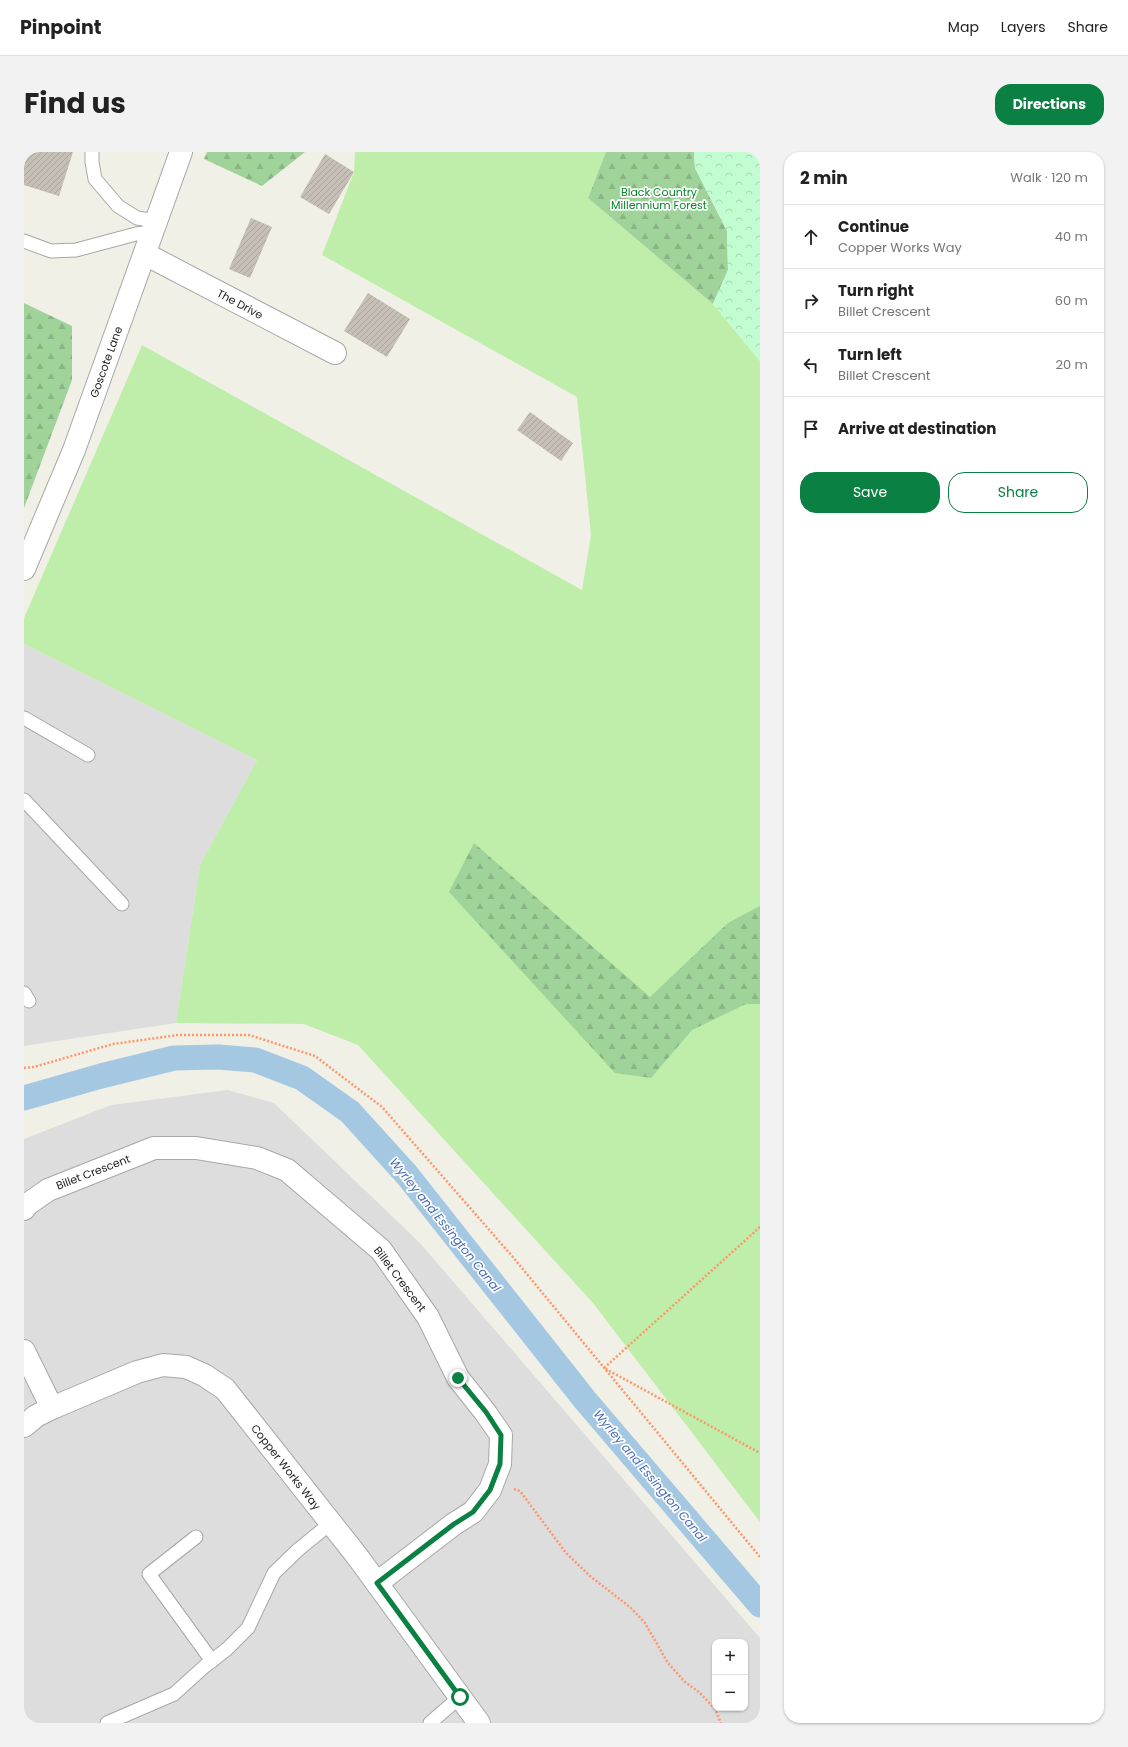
<!DOCTYPE html>
<html lang="en">
<head>
<meta charset="utf-8">
<style>
	:root { --surface:#fff; --page:#f2f2f2; --text:#222; --muted:#767676; --line:#e0e0e0; --accent:#0b8043 }
	body { margin:0; font-family:Poppins,sans-serif; background:var(--page); color:var(--text) }
	.controls { position:absolute; right:12px; bottom:12px; display:grid; overflow:hidden; border-radius:8px; box-shadow:0 1px 3px #0004 }
	.controls button { width:36px; height:36px; display:grid; place-items:center; padding:0; border:0; border-bottom:1px solid var(--line); background:var(--surface); color:var(--text); font:20px sans-serif }
	.stop { position:absolute; width:12px; height:12px; margin:-9px; border:3px solid #0b8043; border-radius:50%; background:#fff }
	.stop.end { background:#0b8043; border-color:#fff; box-shadow:0 1px 4px #0008 }
	.list { margin:0; padding:0; list-style:none }
	h2 { display:flex; justify-content:space-between; align-items:center; height:52px; margin:0; padding:0 16px; font-size:17px }
	h2 small { font-size:13px; font-weight:400; color:var(--muted) }
	.list li { display:grid; grid-template-columns:26px 1fr auto; gap:12px; align-items:center; box-sizing:border-box; height:64px; padding:0 16px; border-top:1px solid var(--line) }
	.list b { display:block; font-size:15px; white-space:nowrap }
	.list p { margin:0; font-size:13px; white-space:nowrap; color:var(--muted) }
	.list em { font-size:13px; font-style:normal; color:var(--muted) }
	.actions { display:flex; gap:8px; padding:12px 16px }
	.actions a { flex:1; padding:9px 0; border:1px solid var(--accent); border-radius:16px; text-align:center; font-size:14px; color:var(--accent) }
	.actions .main { background:var(--accent); color:#fff }
	.icon { flex:none; width:22px; height:22px; fill:none; stroke:currentColor; stroke-width:2; stroke-linecap:round; stroke-linejoin:round }
	.map { position:relative; flex:none; width:736px; height:1571px; overflow:hidden; border-radius:16px }
	header { display:flex; align-items:center; gap:24px; box-sizing:border-box; height:56px; padding:0 20px; background:var(--surface); border-bottom:1px solid var(--line) }
	header strong { font-size:19px }
	nav { display:flex; gap:22px; margin-inline-start:auto; font-size:14px }
	.intro { display:flex; align-items:center; justify-content:space-between; box-sizing:border-box; height:96px; padding:0 24px }
	h1 { margin:0; font-size:28px }
	.button { padding:10px 18px; border-radius:16px; background:var(--accent); color:#fff; font-size:14px; font-weight:700 }
	main { display:flex; gap:24px; padding:0 24px }
	aside { flex:1; background:var(--surface); border-radius:16px; box-shadow:0 1px 3px #0004 }
	.map>svg:first-child { display:block }
	.residential { fill:#dedddd; fill-rule:evenodd }
	.grass { fill:#bfeeaa }
	.forest { fill:url(#forest-firs) }
	.park { fill:url(#park-crowns) }
	.lines { fill:none; stroke-linecap:round; stroke-linejoin:round }
	.canal { stroke:#a4c8e1; stroke-width:25 }
	.building { fill:url(#building-hatch) }
	.service-casing { stroke:#a7a7a7; stroke-width:15 }
	.minor-casing { stroke:#a7a7a7; stroke-width:24 }
	.path { stroke:#ff9569; stroke-width:2.5; stroke-dasharray:2 2; stroke-linecap:butt }
	.service { stroke:#fff; stroke-width:13 }
	.minor { stroke:#fff; stroke-width:22 }
	.route { stroke:#0b8043; stroke-width:5 }
	.labels { text-anchor:middle; stroke-width:3.5; stroke-linejoin:round; paint-order:stroke }
	.park-label { font-size:11px; fill:#058728; stroke:#fff }
	.street-label { font-size:11px; fill:#202020; stroke:#fff }
	.water-label { font-size:12px; font-style:italic; fill:#4669b7; stroke:#fff }
</style>
</head>
<body>
<header>
<strong>Pinpoint</strong>
<nav><a>Map</a><a>Layers</a><a>Share</a></nav>
</header>
<div class="intro"><h1>Find us</h1><a class="button">Directions</a></div>
<main>
<div class="map">
<svg width="736" height="1571" viewBox="0 0 736 1571">
	<defs>
		<pattern id="forest-firs" width="22" height="20" patternUnits="userSpaceOnUse"><rect width="22" height="20" fill="#9fd399"/><path d="M5 1l3.5 6h-7zM16 11l3.5 6h-7z" fill="#89b584"/></pattern>
		<pattern id="park-crowns" width="20" height="18" patternUnits="userSpaceOnUse"><rect width="20" height="18" fill="#c2fdd1"/><path d="M2 6a3 3 0 1 1 6 0M12 15a3 3 0 1 1 6 0" fill="none" stroke="#a6d9b3"/></pattern>
		<pattern id="building-hatch" width="6" height="6" patternUnits="userSpaceOnUse"><rect width="6" height="6" fill="#c6bfb5"/><path d="M-1 1l2-2M0 6l6-6M5 7l2-2" fill="none" stroke="#aaa49b"/></pattern>
	</defs>
	<rect width="100%" height="100%" fill="#f1f0e6"/>
	<g class="residential">
		<polygon points="0,492 233,608 176,713 152,871 0,894"/>
		<path d="M204,938L250,951L396,1091L736,1486V1571H0V987L87,953ZM691,1490H721V1556H691Z"/>
	</g>
	<polygon class="grass" points="331,0 582,0 564,46 689,152 736,209 736,1370 569,1151 334,893 280,872 152,871 176,713 233,608 0,492 0,466 118,193 558,438 567,383 553,245 298,103 330,20"/>
	<g class="forest">
		<polygon points="183,0 281,0 238,34 180,7"/>
		<polygon points="582,0 670,0 671,16 703,79 704,118 689,152 564,46"/>
		<polygon points="0,151 48,174 48,228 0,356"/>
		<polygon points="450,691 626,845 704,771 736,754 736,852 722,852 668,878 627,926 591,921 425,740"/>
	</g>
	<polygon class="park" points="670,0 736,0 736,209 689,152 704,118 703,79 671,16"/>
	<g class="lines">
		<polyline class="canal" points="0,946 77,924 150,906 194,905 231,908 278,926 326,960 383,1023 561,1248 736,1453"/>
	</g>
	<g class="building">
		<polygon points="4,0 49,0 35,44 0,33 0,14"/>
		<polygon points="301,2 330,20 305,62 276,45"/>
		<polygon points="227,66 248,75 226,126 205,117"/>
		<polygon points="344,141 386,167 363,205 320,179"/>
		<polygon points="506,260 549,291 537,309 493,278"/>
	</g>
	<g class="lines">
		<g class="service-casing">
			<g id="service">
				<polyline points="68,0 68,10 71,27 94,54 113,66 133,69"/>
				<polyline points="0,89 27,99 52,98 112,82 129,80"/>
				<polyline points="0,566 64,603"/>
				<polyline points="0,648 98,752"/>
				<polyline points="0,841 5,849"/>
				<polyline points="172,1385 125,1422 188,1509"/>
				<polyline points="83,1571 150,1542 181,1514 203,1497 224,1476 250,1421 275,1397 307,1371"/>
				<polyline points="406,1571 436,1545"/>
			</g>
		</g>
		<g class="minor-casing">
			<g id="minor">
				<polyline points="121,102 311,201"/>
				<polyline points="0,417 50,298 157,0"/>
				<polyline points="0,1057 4,1052 24,1038 130,996 172,996 233,1006 263,1018 357,1098 404,1165 434,1226 461,1260 477,1283 476,1312 466,1338 449,1360 430,1372 353,1431"/>
				<polyline points="0,1199 28,1256"/>
				<polyline points="0,1274 12,1264 28,1256 113,1220 139,1213 162,1215 180,1223 201,1237 333,1404 455,1571"/>
			</g>
		</g>
		<g class="path">
			<polyline points="0,916 10,915 89,892 154,883 225,883 291,904 358,955 488,1104 736,1405"/>
			<polyline points="736,1075 580,1216 736,1301"/>
			<polyline points="490,1337 496,1339 542,1401 566,1424 607,1456 621,1471 644,1511 661,1530 675,1540 691,1557 697,1571"/>
		</g>
		<use href="#service" class="service"/>
		<use href="#minor" class="minor"/>
	</g>
	<g class="lines">
		<polyline class="route" points="434,1226 462,1260 477,1283 476,1312 466,1338 449,1360 430,1372 353,1431 436,1545"/>
	</g>
	<g class="labels">
		<g class="park-label">
			<text x="635" y="44">Black Country<tspan x="635" dy="13">Millennium Forest</tspan></text>
		</g>
		<g class="street-label">
			<text transform="translate(216 152) rotate(28)" y="4">The Drive</text>
			<text transform="translate(82 210) rotate(-70)" y="4">Goscote Lane</text>
			<text transform="translate(69 1020) rotate(-21)" y="4">Billet Crescent</text>
			<text transform="translate(376 1127) rotate(53)" y="4">Billet Crescent</text>
			<text transform="translate(262 1315) rotate(52)" y="4">Copper Works Way</text>
		</g>
		<g class="water-label">
			<text transform="translate(421 1073) rotate(51)" y="4">Wyrley and Essington Canal</text>
			<text transform="translate(626 1324) rotate(50)" y="4">Wyrley and Essington Canal</text>
		</g>
	</g>
</svg>
<div class="controls">
<button>+</button>
<button>−</button>
</div>
<div class="stop" style="left:436px;top:1545px"></div>
<div class="stop end" style="left:434px;top:1226px"></div>
</div>
<aside>
<h2>2 min<small>Walk · 120 m</small></h2>
<ul class="list">
<li><svg class="icon" aria-label="ahead" viewBox="0 0 24 24"><path d="M12 20V5M6 11l6-6 6 6"/></svg><div><b>Continue</b><p>Copper Works Way</p></div><em>40 m</em></li>
<li><svg class="icon" aria-label="right" viewBox="0 0 24 24"><path d="M7 20v-9h11M14 6l5 5-5 5"/></svg><div><b>Turn right</b><p>Billet Crescent</p></div><em>60 m</em></li>
<li><svg class="icon" aria-label="left" viewBox="0 0 24 24"><path d="M17 20v-9H6M10 6l-5 5 5 5"/></svg><div><b>Turn left</b><p>Billet Crescent</p></div><em>20 m</em></li>
<li><svg class="icon" aria-label="arrive" viewBox="0 0 24 24"><path d="M6 21V4h12l-3 4 3 4H6"/></svg><div><b>Arrive at destination</b></div></li>
</ul>
<div class="actions"><a class="main">Save</a><a>Share</a></div>
</aside>
</main>
</body>
</html>
